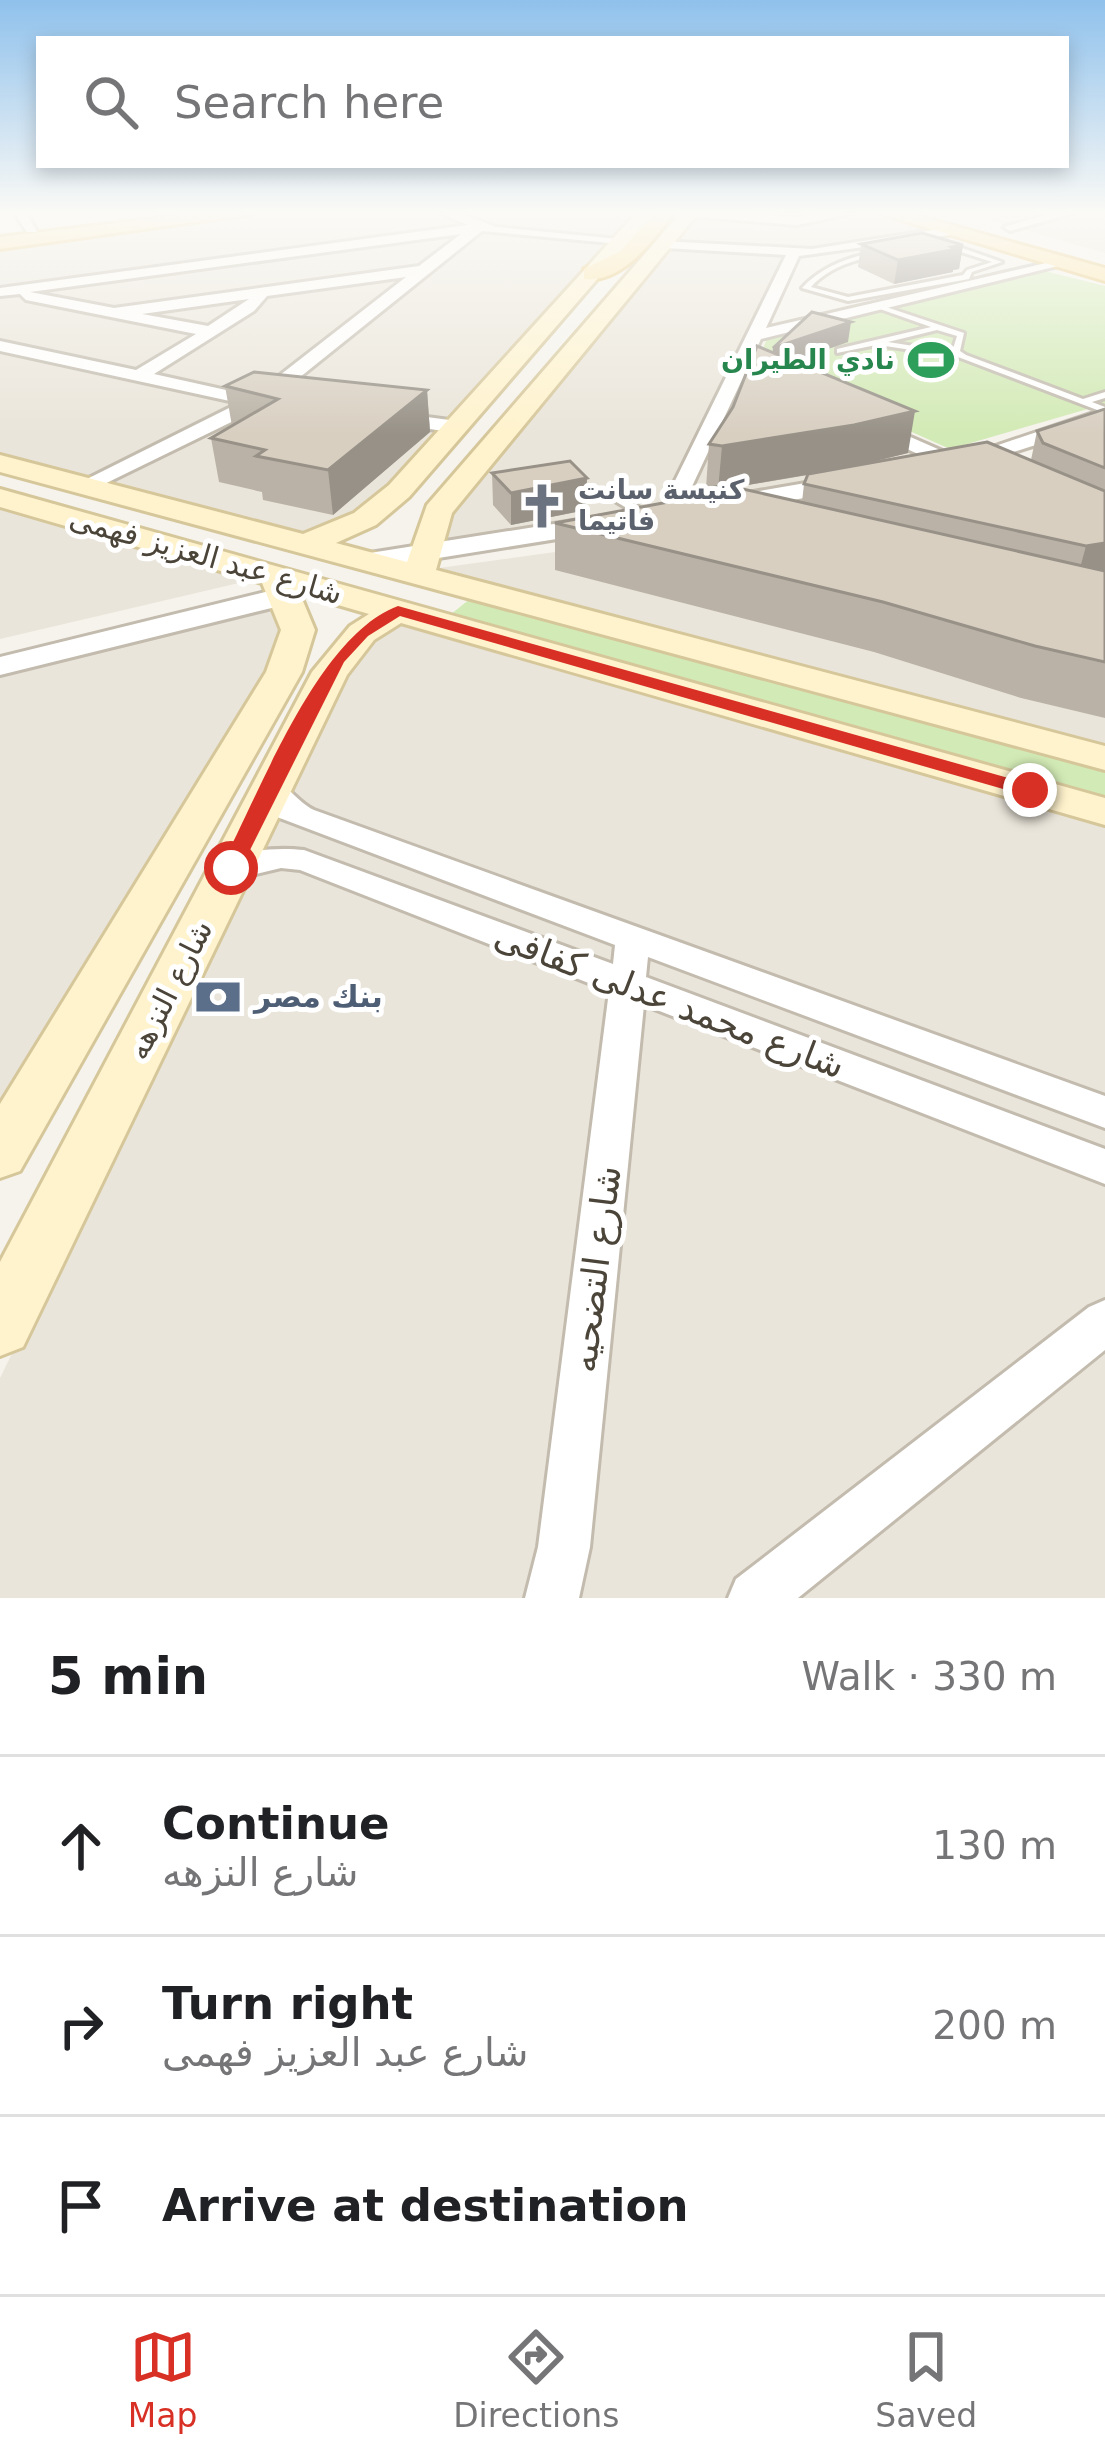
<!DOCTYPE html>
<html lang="en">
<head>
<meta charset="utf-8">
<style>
	:root { --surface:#fff; --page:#f2f2f2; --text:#202124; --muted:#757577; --line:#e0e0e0; --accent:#d93025 }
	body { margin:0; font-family:"DejaVu Sans","Noto Sans Arabic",sans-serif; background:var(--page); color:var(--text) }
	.stop { position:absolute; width:36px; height:36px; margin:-27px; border:9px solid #d93025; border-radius:50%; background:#fff }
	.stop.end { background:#d93025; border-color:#fff; box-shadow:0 3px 12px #0008 }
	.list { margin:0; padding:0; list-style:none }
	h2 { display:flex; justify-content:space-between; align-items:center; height:156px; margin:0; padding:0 48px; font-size:51px }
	h2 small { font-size:39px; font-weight:400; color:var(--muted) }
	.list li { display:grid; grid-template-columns:78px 1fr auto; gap:36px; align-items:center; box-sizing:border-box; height:180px; padding:0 48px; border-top:3px solid var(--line) }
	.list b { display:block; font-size:45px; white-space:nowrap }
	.list p { margin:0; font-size:39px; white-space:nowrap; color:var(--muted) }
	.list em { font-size:39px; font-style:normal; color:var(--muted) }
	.icon { flex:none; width:66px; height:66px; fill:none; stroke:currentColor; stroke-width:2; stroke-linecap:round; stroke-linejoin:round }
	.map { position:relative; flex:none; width:1105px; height:1598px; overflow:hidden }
	.search { position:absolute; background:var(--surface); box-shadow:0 6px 18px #0003; left:36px; right:36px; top:36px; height:132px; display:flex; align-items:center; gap:30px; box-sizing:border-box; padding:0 42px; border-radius:0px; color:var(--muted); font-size:45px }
	.sheet { height:696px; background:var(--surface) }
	nav { display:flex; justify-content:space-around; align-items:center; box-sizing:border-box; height:168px; border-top:3px solid var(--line); background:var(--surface); font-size:33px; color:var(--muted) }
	nav a { display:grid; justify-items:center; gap:6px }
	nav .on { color:var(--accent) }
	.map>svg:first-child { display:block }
	.residential { fill:#eae5da }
	.green { fill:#d2eab5 }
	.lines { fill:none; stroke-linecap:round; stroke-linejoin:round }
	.service-casing { stroke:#c2bbae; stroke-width:6 }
	.minor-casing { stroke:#c2bbae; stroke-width:6 }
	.tertiary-casing { stroke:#c2bbae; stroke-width:6 }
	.secondary-casing { stroke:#d6c79b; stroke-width:6 }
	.primary-casing { stroke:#e6c16a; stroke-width:6 }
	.service { fill:#fff; fill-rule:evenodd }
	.minor { fill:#fff; fill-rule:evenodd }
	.tertiary { fill:#fff; fill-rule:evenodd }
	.secondary { fill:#fff3cd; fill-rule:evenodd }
	.primary { fill:#ffe39c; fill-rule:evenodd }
	.wall { fill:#bab2a6; fill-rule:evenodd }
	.shaded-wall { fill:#979187 }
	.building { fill:#d8cfc1; stroke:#979187; stroke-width:3 }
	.route { fill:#d93025 }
	.labels { text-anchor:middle; stroke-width:10; stroke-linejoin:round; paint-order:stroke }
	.far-leisure-label { font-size:27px; font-weight:bold; fill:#27864d; stroke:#fff; text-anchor:end }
	.far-worship-label { font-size:27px; font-weight:bold; fill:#5b616d; stroke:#fff; text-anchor:start }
	.street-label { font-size:30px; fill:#4b4439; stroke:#fff }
	.service-label { font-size:30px; font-weight:bold; fill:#4e5e75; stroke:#fff; text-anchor:start }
	.near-street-label { font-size:36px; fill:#4b4439; stroke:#fff }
</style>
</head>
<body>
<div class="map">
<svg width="1105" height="1598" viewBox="0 0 1105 1598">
	<rect width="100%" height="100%" fill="#f6f3ec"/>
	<g class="residential">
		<polygon points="302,211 641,211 378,505 315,535 0,454 0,249"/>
		<polygon points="694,211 875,211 946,231 862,248 801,252 736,365 945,462 424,545"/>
		<polygon points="958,211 1105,211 1105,253"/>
		<polygon points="1105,438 1105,747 439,568 671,536 970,482"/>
		<polygon points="0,500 269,576 0,639"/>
		<polygon points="283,599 292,629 0,1149 0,662"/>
		<polygon points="404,617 1105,826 1105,1598 0,1598 0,1378 353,655"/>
	</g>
	<g class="green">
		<polygon points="1045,271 1105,286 1105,404 950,449 757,363 768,336"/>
		<polygon points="476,594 1105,765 1105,800 450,615"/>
	</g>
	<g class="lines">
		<g class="service-casing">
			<g id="service">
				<path d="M922,247H959L1002,262L972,272L969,279L848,301L802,288C832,255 880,250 922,247ZM922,251H958L992,262L967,270L963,275L848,297L811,287C838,257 884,254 922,251Z"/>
				<path d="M877,304L964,333L960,351L966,355L1083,399L1105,392V398L1092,402L1105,407V413L958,357L885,346L881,344L837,353V349L931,327L877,308ZM937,330L957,336L952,352L888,342Z"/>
				<polygon points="610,494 618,494 654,517 645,519 610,498"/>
			</g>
		</g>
		<g class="minor-casing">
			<g id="minor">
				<polygon points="13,211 25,211 37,232 27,232"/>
				<path d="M436,211H453L496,227L629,240L622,244L482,231L264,406L88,492L81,490V482L239,403L0,351V341L136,370L196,334L26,300L20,294L0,296V288L468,225ZM461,234L419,266L114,308L30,292ZM406,277L253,396L154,374L254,311L267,296ZM249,299L208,326L142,314Z"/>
				<polygon points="621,211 651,211 652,212 646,216"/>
				<polygon points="835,211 863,211 797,225 681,215 687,211 797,217"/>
				<polygon points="1060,211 1081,211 1010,231 1004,227"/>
				<polygon points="952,227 957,234 799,256 766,328 1063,259 1070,263 761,339 688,495 697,512 678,517 668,495 786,255 665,248 660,241 812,249"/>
				<polygon points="389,412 457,421 466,427 457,433 382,422 380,418"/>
				<polygon points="876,422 970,463 973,467 956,471 869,432 867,428"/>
				<path d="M271,780C288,784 297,802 314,810L1105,1096V1128L648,957L646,977L1105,1149V1184L644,1005L590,1547L579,1598H525L538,1547L609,991L300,870L281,868L231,880L215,869C231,849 279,847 304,850L613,964L615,945L277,817L256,789Z"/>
				<polygon points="1105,1300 1105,1350 798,1598 728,1598 736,1579 1089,1307"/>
			</g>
		</g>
		<g class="tertiary-casing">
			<g id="tertiary">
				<polygon points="1105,409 1105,423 960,469 948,462"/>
				<polygon points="852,475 864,482 861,487 730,512 717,504 730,496"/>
				<polygon points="604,516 617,524 613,530 370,569 356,561 370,553"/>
				<polygon points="286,587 300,596 296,602 0,675 0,657"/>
			</g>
		</g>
		<g class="secondary-casing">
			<g id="secondary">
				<polygon points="638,211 656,211 409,497 376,525 336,543 407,562 427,505 682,211 700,211 452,513 436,570 1105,746 1105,770 0,472 0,455 303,534 354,513 389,485"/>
				<polygon points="0,489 1105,798 1105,825 401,623 374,640 347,675 23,1347 0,1356 0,1262 312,672 350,626 369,614 300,594 315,630 302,672 20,1171 0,1178 0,1104 266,672 281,630 262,583 0,507"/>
			</g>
		</g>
		<g class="primary-casing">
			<g id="primary">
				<polygon points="218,211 273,211 0,249 0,237"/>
				<path d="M656,211H675C655,238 623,284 584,279V269L621,251Z"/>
				<polygon points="871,211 900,211 1105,268 1105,281"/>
			</g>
		</g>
		<use href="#service" class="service"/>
		<use href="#minor" class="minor"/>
		<use href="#tertiary" class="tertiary"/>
		<use href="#secondary" class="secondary"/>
		<use href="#primary" class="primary"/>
	</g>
	<g class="wall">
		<polygon points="861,244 963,245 959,269 953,270 953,272 894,284 858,267"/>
		<path d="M848,342L794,361L908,453L860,465L1031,460L1037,431L1105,409V718L1021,698L874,652L555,570V523L686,499V493L709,488H706L709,444L773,352V348ZM808,475L804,484L802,502L736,487Z"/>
		<polygon points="225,386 427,390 430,432 333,515 263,500 262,492 219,482 211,438 232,426"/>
		<polygon points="492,473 586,510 511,525 493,505"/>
	</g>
	<g class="shaded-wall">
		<polygon points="963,245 959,269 953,270 953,272 894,284 898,260"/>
		<polygon points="851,322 848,342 771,369 773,348"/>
		<polygon points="427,390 430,432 333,515 328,470"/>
		<polygon points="915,411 908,453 847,468 718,490 722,446"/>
		<polygon points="587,478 586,510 511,525 511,493"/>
		<polygon points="1105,543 1105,588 1073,594 1086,546"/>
	</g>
	<g class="building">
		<polygon points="922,233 963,245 952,247 957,249 898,260 861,244"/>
		<polygon points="812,312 851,322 773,348"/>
		<polygon points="757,346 915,411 854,425 722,446 709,444 733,407"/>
		<polygon points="254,372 427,390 328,470 256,456 265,450 211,438 278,399 225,386"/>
		<polygon points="1105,409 1105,468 1043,443 1037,431"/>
		<polygon points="987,442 1105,491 1105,543 1086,546 804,484 808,474"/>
		<polygon points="570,461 587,478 511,493 492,473"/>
		<polygon points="725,485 1105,571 1105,662 1035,646 883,602 555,523 690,498 686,493"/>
	</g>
	<linearGradient id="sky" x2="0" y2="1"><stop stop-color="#8fc1ec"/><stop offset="0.49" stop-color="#fbfaf6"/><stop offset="1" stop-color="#fbfaf6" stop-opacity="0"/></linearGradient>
	<rect width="1105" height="435" fill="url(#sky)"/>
	<path class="route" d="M398,606L1037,786L1040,790L1024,795L400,616L368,636L344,662L241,868L223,873L220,868C260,793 317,636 398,606Z"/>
	<defs>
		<g id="stadium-bare" transform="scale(3.6)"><path d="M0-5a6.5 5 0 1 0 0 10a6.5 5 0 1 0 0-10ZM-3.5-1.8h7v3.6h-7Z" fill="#2e9e5b" stroke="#fff" stroke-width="2.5" paint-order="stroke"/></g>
		<g id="church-bare" transform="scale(3.6)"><path d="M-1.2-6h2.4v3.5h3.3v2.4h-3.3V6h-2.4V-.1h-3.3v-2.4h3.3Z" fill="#6b7280" stroke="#fff" stroke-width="2.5" paint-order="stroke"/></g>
		<g id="bank-bare" transform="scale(3.6)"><path d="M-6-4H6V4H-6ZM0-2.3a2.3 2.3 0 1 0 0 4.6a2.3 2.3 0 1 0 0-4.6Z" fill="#5c6f8a" stroke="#fff" stroke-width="2.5" paint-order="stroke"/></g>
	</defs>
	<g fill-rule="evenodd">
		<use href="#stadium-bare" x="931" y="360"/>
		<use href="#church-bare" x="542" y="506"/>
		<use href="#bank-bare" x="218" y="997"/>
	</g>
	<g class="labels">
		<g class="far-leisure-label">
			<text x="895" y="369">نادي الطيران</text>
		</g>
		<g class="far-worship-label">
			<text x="578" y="499">كنيسة سانت<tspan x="578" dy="31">فاتيما</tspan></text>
		</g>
		<g class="street-label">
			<text transform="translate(206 556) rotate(16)" y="10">شارع عبد العزيز فهمى</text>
			<text transform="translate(170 990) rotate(-63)" y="10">شارع النزهه</text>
		</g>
		<g class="service-label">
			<text x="254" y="1007">بنك مصر</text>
		</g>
		<g class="near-street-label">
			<text transform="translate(670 1000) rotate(21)" y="13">شارع محمد عدلى كفافى</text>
			<text transform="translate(595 1269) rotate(-83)" y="13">شارع التضحيه</text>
		</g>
	</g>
</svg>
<div class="stop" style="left:231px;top:868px"></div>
<div class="stop end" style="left:1030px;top:790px"></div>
<div class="search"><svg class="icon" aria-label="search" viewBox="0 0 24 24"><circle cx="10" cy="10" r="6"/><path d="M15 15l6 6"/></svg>Search here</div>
</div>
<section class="sheet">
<h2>5 min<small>Walk · 330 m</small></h2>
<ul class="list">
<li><svg class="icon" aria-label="ahead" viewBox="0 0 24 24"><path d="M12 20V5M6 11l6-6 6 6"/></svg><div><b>Continue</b><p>شارع النزهه</p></div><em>130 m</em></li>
<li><svg class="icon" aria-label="right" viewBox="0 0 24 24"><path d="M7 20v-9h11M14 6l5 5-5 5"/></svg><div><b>Turn right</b><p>شارع عبد العزيز فهمى</p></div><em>200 m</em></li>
<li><svg class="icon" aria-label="arrive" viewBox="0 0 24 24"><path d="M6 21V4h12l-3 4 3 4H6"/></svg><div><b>Arrive at destination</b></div></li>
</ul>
</section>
<nav>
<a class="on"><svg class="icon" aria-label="map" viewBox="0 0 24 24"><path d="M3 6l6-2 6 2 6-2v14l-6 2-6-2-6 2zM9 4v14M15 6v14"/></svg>Map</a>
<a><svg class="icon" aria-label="directions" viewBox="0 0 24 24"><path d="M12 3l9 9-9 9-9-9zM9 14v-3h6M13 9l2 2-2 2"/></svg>Directions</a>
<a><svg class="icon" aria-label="saved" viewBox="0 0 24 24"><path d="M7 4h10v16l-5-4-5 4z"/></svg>Saved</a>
</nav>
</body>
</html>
